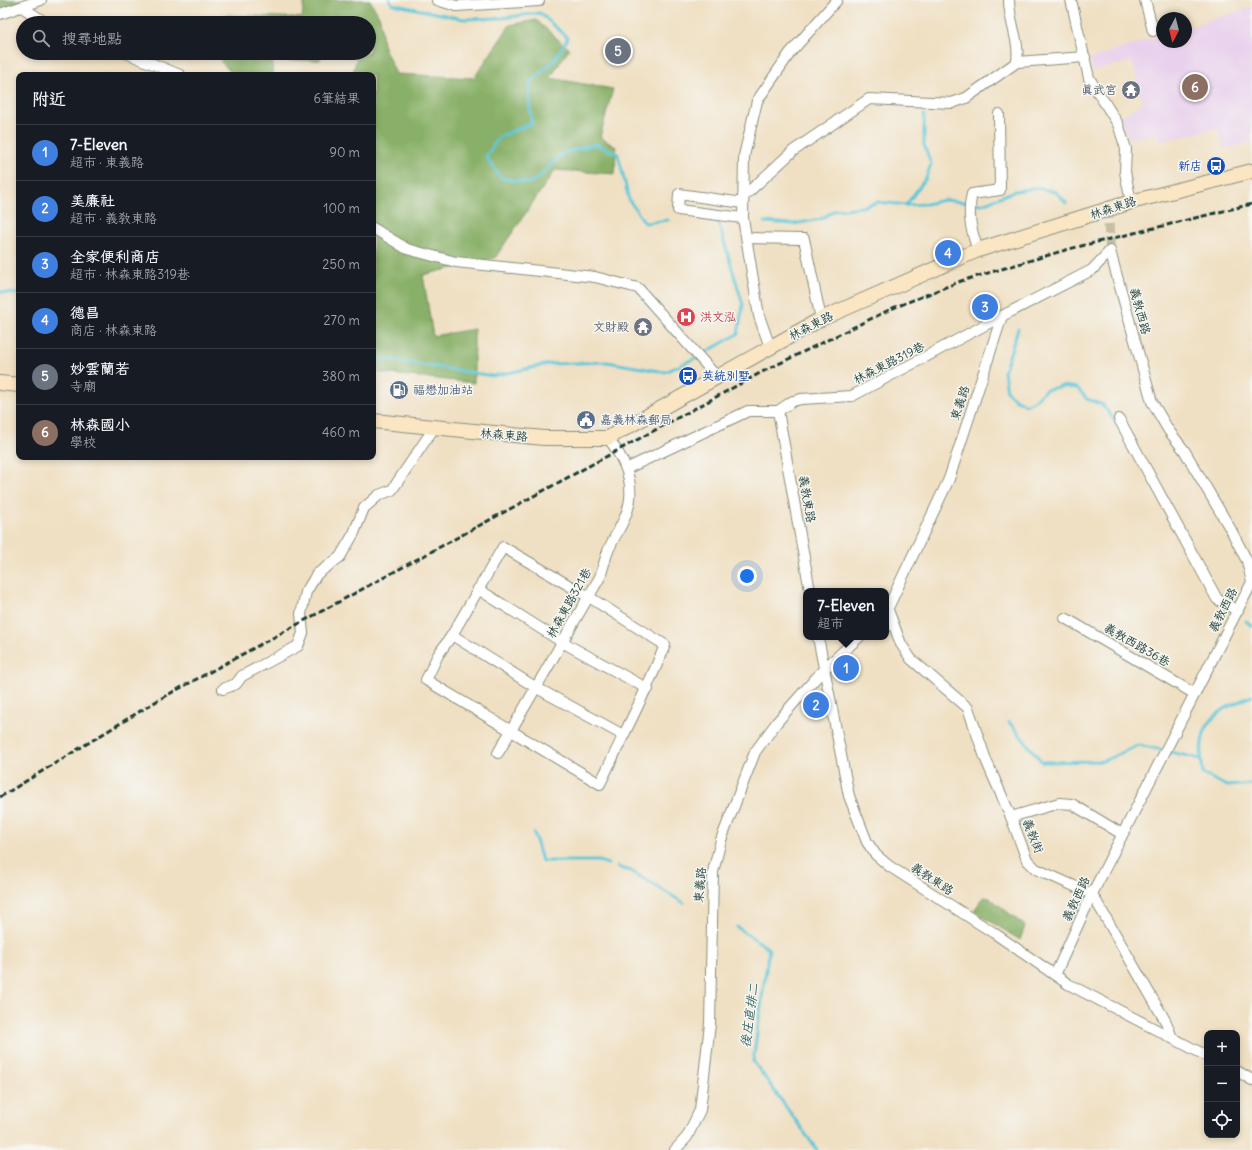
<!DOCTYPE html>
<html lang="zh-TW">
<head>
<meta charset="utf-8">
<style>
	:root { --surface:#171b24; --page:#20242c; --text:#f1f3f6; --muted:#9ea1a6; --line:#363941; --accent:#db2777 }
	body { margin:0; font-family:Delius,"LXGW WenKai TC",sans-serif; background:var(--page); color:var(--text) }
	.controls { position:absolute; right:12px; bottom:12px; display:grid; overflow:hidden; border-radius:8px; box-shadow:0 2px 6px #0003 }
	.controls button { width:36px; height:36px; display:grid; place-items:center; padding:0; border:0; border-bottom:1px solid var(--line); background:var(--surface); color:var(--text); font:20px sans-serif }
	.compass { position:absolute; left:1156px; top:12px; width:36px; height:36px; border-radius:50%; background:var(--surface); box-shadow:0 2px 6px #0003; rotate:187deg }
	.you { position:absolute; left:747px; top:576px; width:14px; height:14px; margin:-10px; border:3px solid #fff; border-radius:50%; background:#1a73e8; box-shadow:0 0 0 6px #1a73e833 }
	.badge { display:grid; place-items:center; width:26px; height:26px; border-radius:50%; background:var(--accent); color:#fff; font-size:13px; font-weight:700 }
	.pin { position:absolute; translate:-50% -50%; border:2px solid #fff; box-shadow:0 1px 4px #0006 }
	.popup { position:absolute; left:803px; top:588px; width:86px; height:52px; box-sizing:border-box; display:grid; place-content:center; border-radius:8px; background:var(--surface); filter:drop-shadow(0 1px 3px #0005); font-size:13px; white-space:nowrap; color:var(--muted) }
	.popup b { font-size:15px; color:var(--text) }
	.popup::after { content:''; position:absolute; left:50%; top:100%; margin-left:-8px; border:8px solid transparent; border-top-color:var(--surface) }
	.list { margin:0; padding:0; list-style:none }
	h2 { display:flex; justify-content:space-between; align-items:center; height:52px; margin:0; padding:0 16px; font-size:17px }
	h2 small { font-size:13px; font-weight:400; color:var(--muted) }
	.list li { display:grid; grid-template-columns:26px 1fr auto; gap:12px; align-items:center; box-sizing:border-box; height:56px; padding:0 16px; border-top:1px solid var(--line) }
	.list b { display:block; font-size:15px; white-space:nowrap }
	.list p { margin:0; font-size:13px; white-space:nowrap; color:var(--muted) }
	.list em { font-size:13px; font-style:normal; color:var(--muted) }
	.icon { flex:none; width:22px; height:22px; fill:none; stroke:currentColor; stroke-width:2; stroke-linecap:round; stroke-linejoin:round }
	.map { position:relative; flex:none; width:1252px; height:1150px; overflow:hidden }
	.search { position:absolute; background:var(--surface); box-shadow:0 2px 6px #0003; left:16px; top:16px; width:360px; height:44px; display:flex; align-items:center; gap:10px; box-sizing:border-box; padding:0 14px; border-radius:22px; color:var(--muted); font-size:15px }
	.panel { position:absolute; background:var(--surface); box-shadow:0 2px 6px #0003; left:16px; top:72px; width:360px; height:388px; border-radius:8px }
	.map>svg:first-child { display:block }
	.built { fill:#e9d1ed }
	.forest { fill:#89b067; stroke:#54764e }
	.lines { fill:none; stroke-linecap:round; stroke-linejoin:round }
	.stream { stroke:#5dc6d8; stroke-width:3 }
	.street-tunnel { stroke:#c6bfa6; stroke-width:10; stroke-dasharray:10 5; stroke-linecap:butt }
	.street-casing { stroke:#888e7c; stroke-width:12 }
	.secondary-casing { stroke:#888e7c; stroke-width:16 }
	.street { stroke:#fff; stroke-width:10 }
	.secondary { stroke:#fbe6c4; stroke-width:14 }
	.rail { stroke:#1f3d34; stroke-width:3; stroke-dasharray:6 3; stroke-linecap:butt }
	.labels { text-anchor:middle; stroke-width:3; stroke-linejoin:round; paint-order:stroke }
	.worship-label { font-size:12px; fill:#5b616d; stroke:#f6f6f2; text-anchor:end }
	.transit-label { font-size:12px; fill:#164399; stroke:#f6f6f2; text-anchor:end }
	.street-label { font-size:12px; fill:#1f3d34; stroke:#f6f6f2 }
	.health-label { font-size:12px; fill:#be3a42; stroke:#f6f6f2; text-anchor:start }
	.service-label { font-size:12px; fill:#4e5e75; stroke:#f6f6f2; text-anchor:start }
	.water-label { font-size:13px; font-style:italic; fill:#2e5f5d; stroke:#f6f6f2 }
</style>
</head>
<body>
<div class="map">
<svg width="1252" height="1150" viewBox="0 0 1252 1150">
	<rect width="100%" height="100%" fill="#f6f6f2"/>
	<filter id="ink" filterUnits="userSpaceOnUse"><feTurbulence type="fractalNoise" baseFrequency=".025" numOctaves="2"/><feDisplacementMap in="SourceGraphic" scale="8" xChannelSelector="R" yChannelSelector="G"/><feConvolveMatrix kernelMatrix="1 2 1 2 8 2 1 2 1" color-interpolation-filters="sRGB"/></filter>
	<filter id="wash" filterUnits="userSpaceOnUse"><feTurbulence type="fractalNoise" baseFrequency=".012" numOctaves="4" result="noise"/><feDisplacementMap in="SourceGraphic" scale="16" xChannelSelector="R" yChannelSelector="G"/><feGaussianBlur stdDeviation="0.9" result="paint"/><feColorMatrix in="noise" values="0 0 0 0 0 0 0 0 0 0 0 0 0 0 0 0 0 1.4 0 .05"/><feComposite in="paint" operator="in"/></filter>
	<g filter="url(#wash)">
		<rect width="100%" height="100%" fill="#f0e0c3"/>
		<polygon class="built" points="1252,7 1252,142 1223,149 1218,128 1160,142 1158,133 1130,139 1118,118 1143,103 1132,61 1093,71 1089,59 1162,35 1162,42 1186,42 1186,28"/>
		<g class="forest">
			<polygon points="0,0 32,0 0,12"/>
			<polygon points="304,0 370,0 380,18 383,45 396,74 474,78 510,25 536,20 569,49 550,78 613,89 600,137 616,147 615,174 555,170 495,258 423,275 433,336 474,329 474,383 373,372 373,75 352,75 357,58 340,53 369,53 369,23 223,23 224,15 302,18"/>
			<polygon points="222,53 321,53 320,60 273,61 272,75 234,75 221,62"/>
			<polygon points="983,897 990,898 1025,926 1020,940 974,911"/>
		</g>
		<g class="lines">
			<g class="stream">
				<polyline points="390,0 392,4 464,19 502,18 540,13 568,38 553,62 530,82 529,102 532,123 499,137 486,157 501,178 529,183 536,180 563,153 595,144 618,154 629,200 645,223 668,220"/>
				<polyline points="906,205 926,178 931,164 924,145 924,114"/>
				<polyline points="765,222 794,224 821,219 835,210 862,207 878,202 906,205 926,204 944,200 982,204 1015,191 1038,188 1056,192 1066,203"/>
				<polyline points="0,292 19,294"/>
				<polyline points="1018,329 1004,372 1007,392 1015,399 1026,405 1035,400 1045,390 1063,386 1077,388 1087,399 1103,405 1114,420"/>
				<polyline points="701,355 738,334 743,305 718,221"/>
				<polyline points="373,357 493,376 549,364 607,362 665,372 696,358"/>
				<polyline points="1246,621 1252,626"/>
				<path d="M1252,696C1209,713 1196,726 1203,774L1227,786L1252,784"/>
				<polyline points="1009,722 1042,762 1103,761 1139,745 1201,759"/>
				<polyline points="534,833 542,861 599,861 608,864"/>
				<polyline points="617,867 631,871 684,903"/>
				<polyline points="737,927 769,949 753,1061 817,1150"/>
			</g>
		</g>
	</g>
	<g filter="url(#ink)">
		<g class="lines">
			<polyline class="street-tunnel" points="1108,209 1110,251"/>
			<g class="street-casing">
				<g id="street">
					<polyline points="437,0 456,6 539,1"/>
					<path d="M1009,0C1009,23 1020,40 1017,62"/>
					<polyline points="1071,0 1089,78 1118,124 1126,149 1125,172 1131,202"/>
					<polyline points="1145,0 1153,31"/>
					<polyline points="22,7 46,23"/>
					<polyline points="0,14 41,0"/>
					<polyline points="126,53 180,75"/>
					<polyline points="743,197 793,151 869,99 952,103 966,98 1017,62 1085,57"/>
					<polyline points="743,218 678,210 679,194 743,203"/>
					<polyline points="373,228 407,249 456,262 595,277 638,288 717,377"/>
					<polyline points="747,238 804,239 821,319"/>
					<path d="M978,250C971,231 967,213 972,194L1000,190L999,114"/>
					<polyline points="770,347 759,316 743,218 744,156 757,101 790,53 837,0"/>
					<polyline points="778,411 810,591"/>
					<polyline points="1119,419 1217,599 1238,611"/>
					<polyline points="626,469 748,411 778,411 793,401 801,399 852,396 1002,316"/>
					<path d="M503,547L589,597L665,645C646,693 622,737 600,784L426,680L438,655L452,635Z"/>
					<polyline points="478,589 562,642 648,689"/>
					<polyline points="888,610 901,644 911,659 968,708 986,760 1011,817 1027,860 1036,869 1092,894 1166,1022 1172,1038"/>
					<polyline points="886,612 949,479 1002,316 1092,270 1110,251"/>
					<polyline points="1065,618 1195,694"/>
					<polyline points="452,635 535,687 623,735"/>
					<polyline points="818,637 849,796 867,842 876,855 889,866 994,933 1068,984 1207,1056"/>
					<polyline points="223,689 236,684 242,676 298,646 303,633 301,614 306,592 317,574 340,557 354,533 364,508 379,495 392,490 434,428"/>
					<path d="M498,753L600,577C603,568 605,559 608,551C613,539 620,529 625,517C638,488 626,461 608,438"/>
					<polyline points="1011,817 1059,803 1072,804 1122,834"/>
					<polyline points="1055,975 1092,894 1252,582 1247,561 1231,530 1184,450 1169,431 1152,402 1110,251"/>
					<polyline points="1237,1071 1252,1080"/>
					<polyline points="675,1150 687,1137 700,1110 710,1024 713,872 721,840 755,752 777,722 824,669 859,637"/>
				</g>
			</g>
			<g class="secondary-casing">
				<g id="secondary">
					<polyline points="0,383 19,385"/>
					<polyline points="373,421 544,438 608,438 821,319 978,250 1131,202 1252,171"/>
				</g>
			</g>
			<use href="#street" class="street"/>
			<use href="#secondary" class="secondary"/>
			<polyline class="rail" points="0,797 160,699 762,372 893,308 961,281 1069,249 1252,204"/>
		</g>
	</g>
	<defs>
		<g id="temple-disc" transform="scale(1)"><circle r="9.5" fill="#6b7280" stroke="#f6f6f2"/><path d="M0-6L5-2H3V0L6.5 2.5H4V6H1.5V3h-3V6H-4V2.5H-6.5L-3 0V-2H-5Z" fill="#fff"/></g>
		<g id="bus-disc" transform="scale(1)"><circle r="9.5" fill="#1a4fb4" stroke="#f6f6f2"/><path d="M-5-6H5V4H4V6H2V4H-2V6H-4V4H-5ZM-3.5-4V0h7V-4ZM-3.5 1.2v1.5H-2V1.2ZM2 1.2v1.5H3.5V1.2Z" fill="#fff"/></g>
		<g id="hospital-disc" transform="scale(1)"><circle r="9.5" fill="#e0444e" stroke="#f6f6f2"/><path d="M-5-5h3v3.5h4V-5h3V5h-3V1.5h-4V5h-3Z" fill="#fff"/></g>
		<g id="fuel-disc" transform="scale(1)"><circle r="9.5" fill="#5c6f8a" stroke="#f6f6f2"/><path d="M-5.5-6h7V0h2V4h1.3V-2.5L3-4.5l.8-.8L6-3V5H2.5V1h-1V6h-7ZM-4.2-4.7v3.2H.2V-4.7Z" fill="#fff"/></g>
		<g id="civic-disc" transform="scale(1)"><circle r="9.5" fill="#5c6f8a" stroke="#f6f6f2"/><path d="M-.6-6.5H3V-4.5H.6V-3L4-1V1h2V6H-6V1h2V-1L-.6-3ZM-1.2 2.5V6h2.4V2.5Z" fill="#fff"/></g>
	</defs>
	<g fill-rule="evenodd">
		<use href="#temple-disc" x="1131" y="90"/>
		<use href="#bus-disc" x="1216" y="166"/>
		<use href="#hospital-disc" x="686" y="317"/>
		<use href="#temple-disc" x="643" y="327"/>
		<use href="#bus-disc" x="688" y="376"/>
		<use href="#fuel-disc" x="399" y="390"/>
		<use href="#civic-disc" x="586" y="420"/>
	</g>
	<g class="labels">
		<g class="worship-label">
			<text x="1117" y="94">真武宮</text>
			<text x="629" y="331">文財殿</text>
		</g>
		<g class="transit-label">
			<text x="1202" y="170">新店</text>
			<text x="702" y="380" text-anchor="start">英統別墅</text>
		</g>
		<g class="street-label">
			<text transform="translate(1113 208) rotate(-18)" y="4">林森東路</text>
			<text transform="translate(1140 311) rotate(75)" y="4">義教西路</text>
			<text transform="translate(811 326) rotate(-27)" y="4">林森東路</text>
			<text transform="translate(889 363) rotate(-27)" y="4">林森東路319巷</text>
			<text transform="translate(960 403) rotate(-72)" y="4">東義路</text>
			<text transform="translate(504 435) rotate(5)" y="4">林森東路</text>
			<text transform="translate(807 499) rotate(80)" y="4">義教東路</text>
			<text transform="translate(569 603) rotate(-61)" y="4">林森東路321巷</text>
			<text transform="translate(1223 610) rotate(-63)" y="4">義教西路</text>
			<text transform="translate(1137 645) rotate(30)" y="4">義教西路36巷</text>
			<text transform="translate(1033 836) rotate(68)" y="4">義教街</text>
			<text transform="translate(932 879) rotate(33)" y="4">義教東路</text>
			<text transform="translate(700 885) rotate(-85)" y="4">東義路</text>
			<text transform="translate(1076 899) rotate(-65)" y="4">義教西路</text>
		</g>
		<g class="health-label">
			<text x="700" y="321">洪文泓</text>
		</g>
		<g class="service-label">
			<text x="413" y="394">福懋加油站</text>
			<text x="600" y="424">嘉義林森郵局</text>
		</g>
		<g class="water-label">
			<text transform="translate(749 1015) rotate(-82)" y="5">後庄直排二</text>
		</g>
	</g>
</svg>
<div class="controls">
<button>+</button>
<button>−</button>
<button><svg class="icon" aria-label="locate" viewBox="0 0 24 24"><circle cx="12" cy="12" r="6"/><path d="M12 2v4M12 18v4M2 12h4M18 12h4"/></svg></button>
</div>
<svg class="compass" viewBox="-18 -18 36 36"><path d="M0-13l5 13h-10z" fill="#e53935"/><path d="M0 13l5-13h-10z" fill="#9ea1a6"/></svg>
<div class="you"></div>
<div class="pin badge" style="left:846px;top:668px;background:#3f7fe0">1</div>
<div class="popup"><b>7-Eleven</b>超市</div>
<div class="pin badge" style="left:816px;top:705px;background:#3f7fe0">2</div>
<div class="pin badge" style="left:985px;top:307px;background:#3f7fe0">3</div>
<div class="pin badge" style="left:948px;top:253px;background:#3f7fe0">4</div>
<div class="pin badge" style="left:618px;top:51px;background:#6b7280">5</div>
<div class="pin badge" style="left:1195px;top:87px;background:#8d6e63">6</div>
<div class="search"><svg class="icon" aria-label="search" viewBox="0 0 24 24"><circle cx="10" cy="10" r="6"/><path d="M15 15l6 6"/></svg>搜尋地點</div>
<section class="panel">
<h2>附近<small>6筆結果</small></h2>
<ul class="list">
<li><span class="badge" style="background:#3f7fe0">1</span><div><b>7-Eleven</b><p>超市 · 東義路</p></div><em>90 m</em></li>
<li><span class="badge" style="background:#3f7fe0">2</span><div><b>美廉社</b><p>超市 · 義教東路</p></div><em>100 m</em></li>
<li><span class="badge" style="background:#3f7fe0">3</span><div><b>全家便利商店</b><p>超市 · 林森東路319巷</p></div><em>250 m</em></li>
<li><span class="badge" style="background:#3f7fe0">4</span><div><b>德昌</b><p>商店 · 林森東路</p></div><em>270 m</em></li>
<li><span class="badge" style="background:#6b7280">5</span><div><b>妙雲蘭若</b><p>寺廟</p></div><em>380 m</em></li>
<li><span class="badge" style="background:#8d6e63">6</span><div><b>林森國小</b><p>學校</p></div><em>460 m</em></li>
</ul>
</section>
</div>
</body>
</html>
